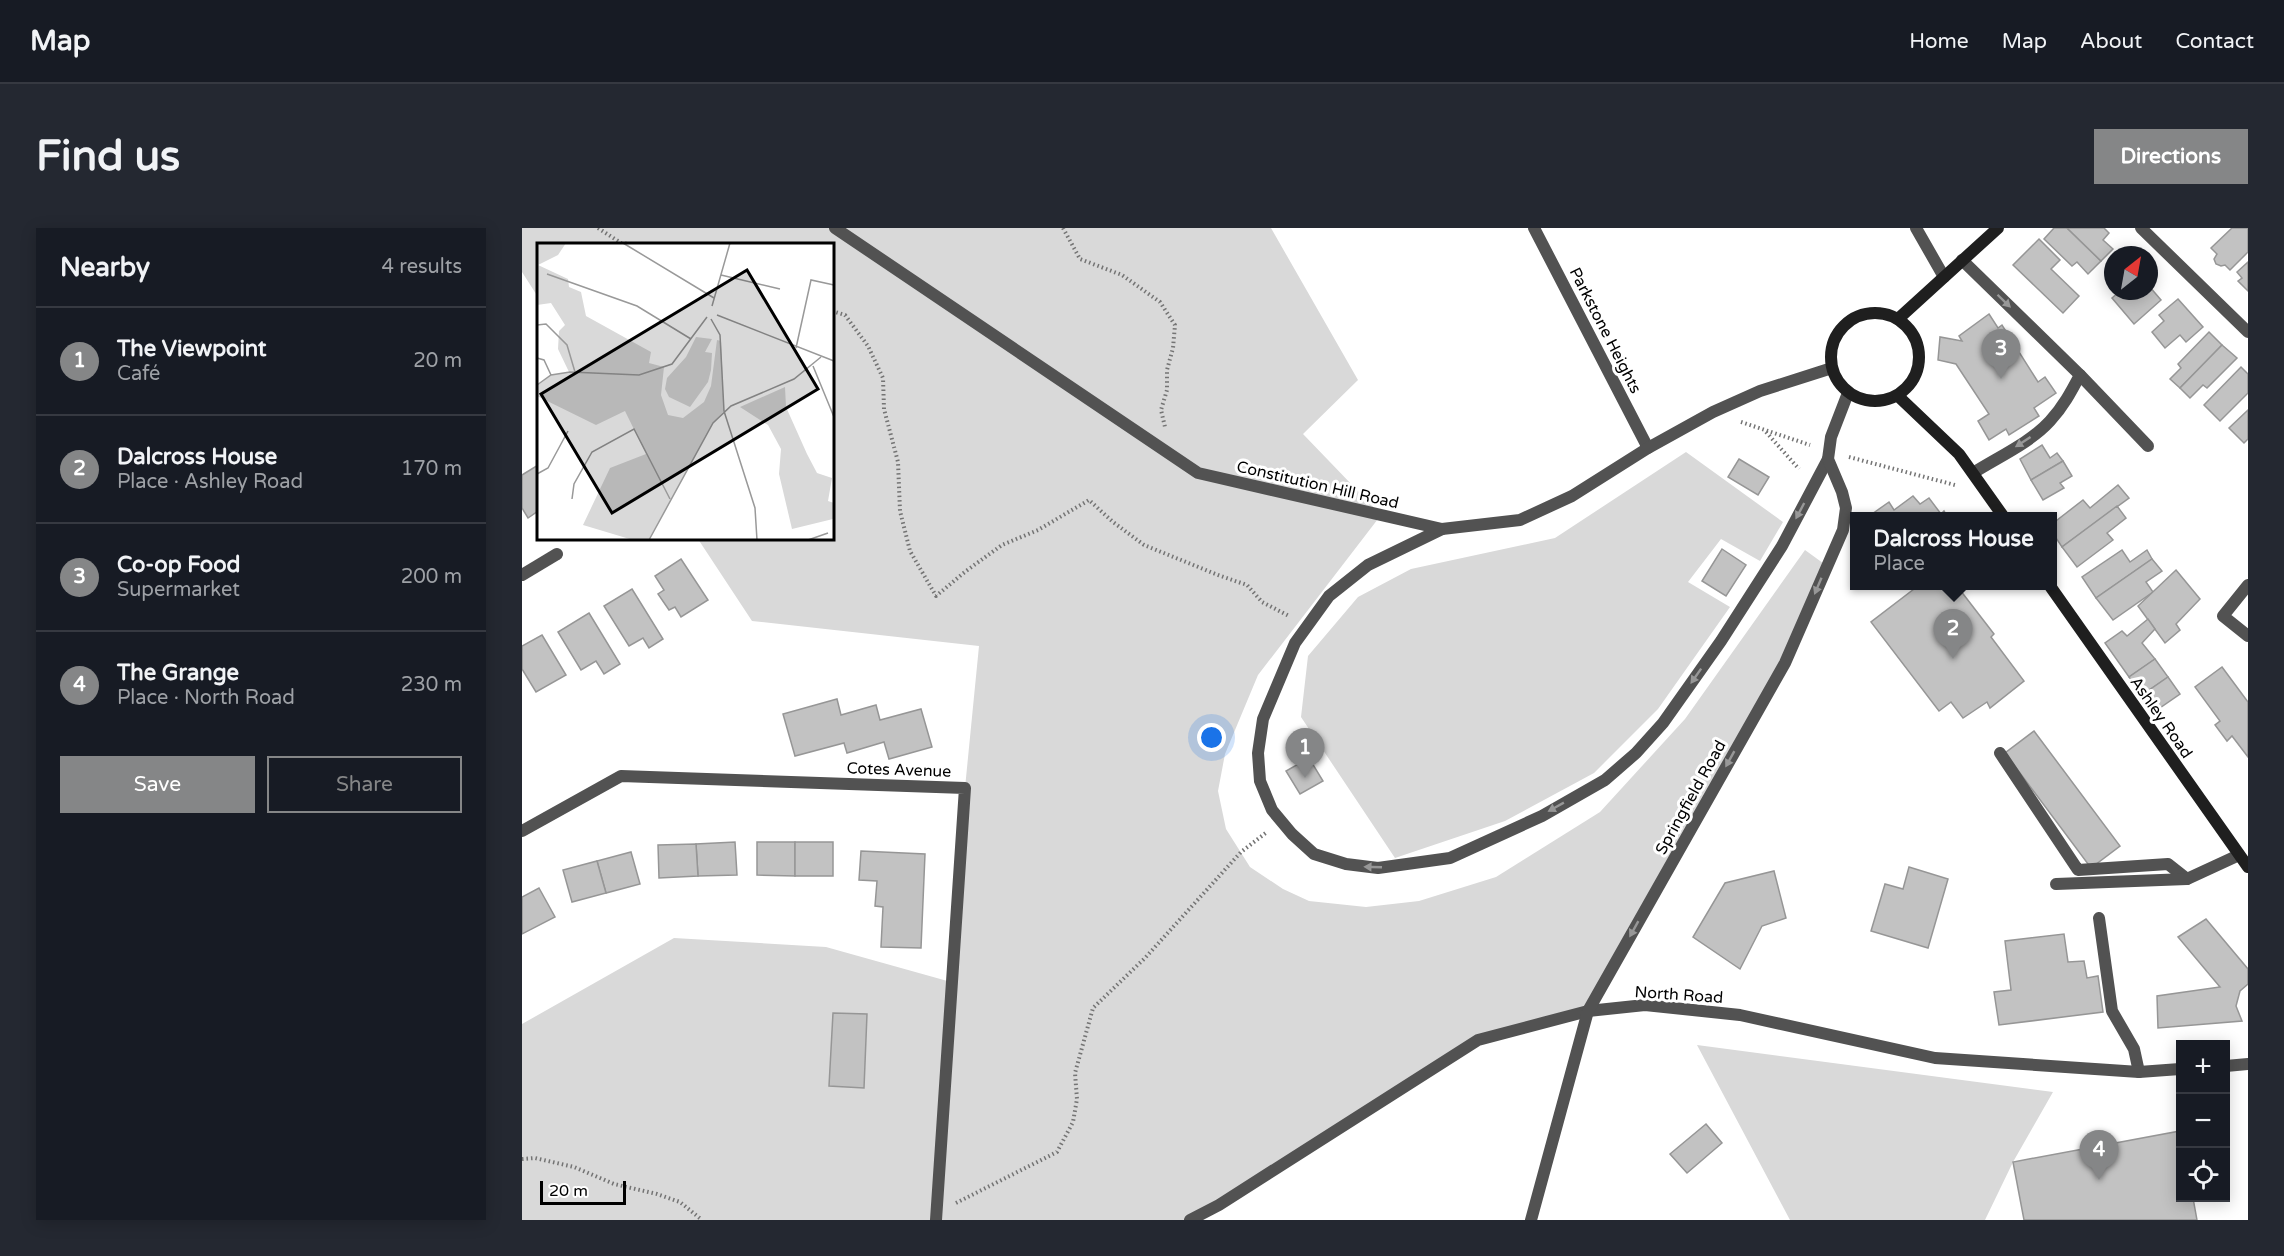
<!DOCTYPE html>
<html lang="en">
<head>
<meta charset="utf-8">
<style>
	:root { --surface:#171b24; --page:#242831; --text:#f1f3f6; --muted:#9ea1a6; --line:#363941; --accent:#858687 }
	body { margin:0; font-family:"Varela Round",sans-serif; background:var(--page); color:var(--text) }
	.controls { position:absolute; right:18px; bottom:18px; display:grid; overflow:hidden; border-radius:0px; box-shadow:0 3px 15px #0003 }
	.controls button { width:54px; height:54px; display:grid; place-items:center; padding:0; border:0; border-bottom:2px solid var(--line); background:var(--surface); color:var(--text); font:30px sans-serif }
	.compass { position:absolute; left:1582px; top:18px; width:54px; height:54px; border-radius:50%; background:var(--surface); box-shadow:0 3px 15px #0003; rotate:31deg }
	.scale { position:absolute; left:18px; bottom:15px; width:86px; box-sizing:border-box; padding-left:6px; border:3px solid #000; border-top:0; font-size:16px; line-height:21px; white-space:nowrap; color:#000; -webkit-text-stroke:4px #fff; paint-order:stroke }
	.you { position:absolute; left:690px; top:510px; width:21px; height:21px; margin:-15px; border:4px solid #fff; border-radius:50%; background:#1a73e8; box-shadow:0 0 0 9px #1a73e833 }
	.badge { display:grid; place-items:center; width:39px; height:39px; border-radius:50%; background:var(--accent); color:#fff; font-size:20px; font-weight:700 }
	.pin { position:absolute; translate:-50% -50px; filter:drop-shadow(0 2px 3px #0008) }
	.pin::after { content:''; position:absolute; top:32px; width:21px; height:18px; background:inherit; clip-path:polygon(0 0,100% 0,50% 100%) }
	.popup { position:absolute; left:1328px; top:284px; width:207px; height:78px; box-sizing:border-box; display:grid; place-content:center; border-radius:0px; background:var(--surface); filter:drop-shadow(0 2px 4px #0005); font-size:20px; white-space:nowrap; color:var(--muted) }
	.popup b { font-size:22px; color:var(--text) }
	.popup::after { content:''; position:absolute; left:50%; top:100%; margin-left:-12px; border:12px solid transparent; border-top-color:var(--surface) }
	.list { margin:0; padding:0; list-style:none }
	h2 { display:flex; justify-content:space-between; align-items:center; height:78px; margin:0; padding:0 24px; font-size:26px }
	h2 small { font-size:20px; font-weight:400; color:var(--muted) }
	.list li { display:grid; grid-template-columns:39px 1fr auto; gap:18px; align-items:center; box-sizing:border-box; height:108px; padding:0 24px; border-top:2px solid var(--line) }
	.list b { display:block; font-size:22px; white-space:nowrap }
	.list p { margin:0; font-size:20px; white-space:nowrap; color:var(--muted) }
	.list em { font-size:20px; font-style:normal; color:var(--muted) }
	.actions { display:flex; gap:12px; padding:18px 24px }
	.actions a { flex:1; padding:14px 0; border:2px solid var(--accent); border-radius:0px; text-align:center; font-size:21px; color:var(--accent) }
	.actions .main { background:var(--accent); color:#fff }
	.icon { flex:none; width:33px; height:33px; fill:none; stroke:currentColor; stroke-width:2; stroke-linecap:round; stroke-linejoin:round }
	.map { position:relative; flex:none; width:1726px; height:992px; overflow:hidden; border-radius:0px }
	header { display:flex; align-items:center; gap:36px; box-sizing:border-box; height:84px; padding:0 30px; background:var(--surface); border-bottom:2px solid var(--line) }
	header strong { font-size:28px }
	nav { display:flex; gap:33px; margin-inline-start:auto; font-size:21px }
	.intro { display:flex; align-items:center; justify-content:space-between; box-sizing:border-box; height:144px; padding:0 36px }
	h1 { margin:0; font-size:42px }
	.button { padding:15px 27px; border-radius:0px; background:var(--accent); color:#fff; font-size:21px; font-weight:700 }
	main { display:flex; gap:36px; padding:0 36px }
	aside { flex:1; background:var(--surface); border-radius:0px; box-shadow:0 3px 15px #0003 }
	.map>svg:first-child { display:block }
	.green { fill:#d9d9d9 }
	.building { fill:#c2c2c2; stroke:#969696; stroke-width:1.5 }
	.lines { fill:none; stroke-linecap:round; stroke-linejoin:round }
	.path { stroke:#747474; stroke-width:4; stroke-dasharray:1.5 3; stroke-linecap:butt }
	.service { stroke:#525252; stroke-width:12 }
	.minor { stroke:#525252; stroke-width:12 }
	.tertiary { stroke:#525252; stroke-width:12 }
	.secondary { stroke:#1f1f1f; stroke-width:12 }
	.oneway { fill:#979797 }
	.labels { text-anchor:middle; stroke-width:6; stroke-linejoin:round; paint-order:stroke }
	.street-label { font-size:16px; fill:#000; stroke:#fff }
	.inset-road { fill:none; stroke:#999; stroke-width:1.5 }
	.view { fill:#000; fill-opacity:0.15; stroke:#000; stroke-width:3 }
	.inset-edge { fill:none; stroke:#000; stroke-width:3 }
</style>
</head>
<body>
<header>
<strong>Map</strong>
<nav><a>Home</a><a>Map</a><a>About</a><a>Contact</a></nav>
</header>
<div class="intro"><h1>Find us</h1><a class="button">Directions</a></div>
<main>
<aside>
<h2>Nearby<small>4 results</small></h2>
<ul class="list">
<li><span class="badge">1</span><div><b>The Viewpoint</b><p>Café</p></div><em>20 m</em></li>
<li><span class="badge">2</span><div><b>Dalcross House</b><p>Place · Ashley Road</p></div><em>170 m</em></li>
<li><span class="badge">3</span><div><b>Co-op Food</b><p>Supermarket</p></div><em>200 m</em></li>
<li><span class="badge">4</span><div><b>The Grange</b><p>Place · North Road</p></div><em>230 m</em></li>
</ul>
<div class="actions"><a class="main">Save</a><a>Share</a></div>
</aside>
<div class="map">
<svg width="1726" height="992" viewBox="0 0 1726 992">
	<rect width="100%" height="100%" fill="#fff"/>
	<g class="green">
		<polygon points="0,0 749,0 836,152 781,206 859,287 736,447 703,526 696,563 704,601 728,639 761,661 787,673 844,679 897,673 974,649 1078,584 1163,491 1283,322 1305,338 1263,435 1066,783 956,812 668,992 0,992 0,796 152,710 304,719 429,754 443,560 457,418 230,393 176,311 310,310 310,16 16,16 16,69 0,44"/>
		<polygon points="1164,224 1261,294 1238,333 1199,311 1166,354 1208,379 1136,481 1072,545 983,593 873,630 779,489 786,428 836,369 889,341 1033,310"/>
		<polygon points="1175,817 1531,864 1491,934 1463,992 1268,992"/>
	</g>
	<g class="building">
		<polygon points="1532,0 1545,0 1579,33 1566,46 1555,34 1550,38 1522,11"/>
		<polygon points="1545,0 1582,0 1587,5 1581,12 1591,21 1579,33"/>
		<polygon points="1710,0 1726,0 1726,24 1708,42 1703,37 1699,38 1694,36 1692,31 1695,26 1689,20"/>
		<polygon points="1517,11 1538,32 1529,41 1557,68 1541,85 1491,37"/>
		<polygon points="1726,34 1726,63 1716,53 1720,50 1715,44"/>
		<polygon points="1627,58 1639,72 1612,96 1590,70 1598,63 1627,63"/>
		<polygon points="1656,71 1681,99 1664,114 1658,107 1643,120 1630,104 1642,93 1637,87"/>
		<polygon points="1467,86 1476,100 1480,97 1516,154 1523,149 1534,165 1512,180 1517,188 1487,207 1484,201 1467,212 1456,193 1467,186 1434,136 1416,132 1418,109 1440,113 1437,108"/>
		<polygon points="1687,104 1700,117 1658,160 1648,151 1659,140 1656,136"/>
		<polygon points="1700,117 1715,130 1685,160 1681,157 1668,170 1658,160"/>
		<polygon points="1719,139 1726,146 1726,165 1698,193 1682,177"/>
		<polygon points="1726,182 1726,211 1722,215 1707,200"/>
		<polygon points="1520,217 1528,230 1535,225 1541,233 1509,252 1498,231"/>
		<polygon points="1217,231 1247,249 1236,267 1206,249"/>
		<polygon points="1541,233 1550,248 1538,255 1542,260 1521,272 1509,252"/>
		<polygon points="16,237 16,283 6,290 0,280 0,247"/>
		<polygon points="1596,257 1607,270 1540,319 1530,304 1530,296 1561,272 1568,280"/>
		<polygon points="1391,268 1398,276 1407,270 1419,286 1422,283 1425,288 1352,288 1350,286 1367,274 1372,282"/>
		<polygon points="1595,278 1604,290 1585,305 1591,312 1555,339 1540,319"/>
		<polygon points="1200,321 1224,337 1204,368 1180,353"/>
		<polygon points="1600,322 1608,334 1625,322 1630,331 1574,370 1560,349"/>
		<polygon points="159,331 186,372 159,389 153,379 147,382 136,366 142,362 133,348"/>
		<polygon points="1630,331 1640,343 1624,354 1631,364 1591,392 1574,370"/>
		<polygon points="1654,342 1678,371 1654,396 1658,402 1643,415 1616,378"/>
		<polygon points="1396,358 1429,358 1431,360 1435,358 1472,406 1469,409 1502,453 1468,480 1465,474 1441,490 1429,474 1417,483 1349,394"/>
		<polygon points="110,361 141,411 127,420 121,410 107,418 82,378"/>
		<polygon points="67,385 98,436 82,446 74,433 59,442 36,404"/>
		<polygon points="1626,391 1633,401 1620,415 1633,431 1607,449 1583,415 1600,403 1605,408"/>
		<polygon points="20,407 44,447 14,464 0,441 0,418"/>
		<polygon points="1633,431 1646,449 1620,467 1607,449"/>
		<polygon points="1700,439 1726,474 1726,529 1710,508 1705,513 1693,497 1698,493 1673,459"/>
		<polygon points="1646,449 1658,466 1632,484 1620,467"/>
		<polygon points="315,471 319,487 354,477 358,492 399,481 410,519 367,531 362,514 325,525 322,515 273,528 261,486"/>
		<polygon points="1512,503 1598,618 1569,640 1483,525"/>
		<polygon points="787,530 801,553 778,566 764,543"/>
		<polygon points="213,614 215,647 176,648 174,616"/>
		<polygon points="235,614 273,614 273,648 235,647"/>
		<rect x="273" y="614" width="38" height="34"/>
		<polygon points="174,616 176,648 137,650 136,617"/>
		<polygon points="339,623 403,626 399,720 359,719 361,679 353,678 355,653 337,652"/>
		<polygon points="109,624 118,656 84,665 75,633"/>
		<polygon points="75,633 84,665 50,674 41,642"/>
		<polygon points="1387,639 1426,651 1406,720 1349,703 1363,656 1381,661"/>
		<polygon points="1252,643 1264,690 1240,698 1218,741 1171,709 1203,655"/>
		<polygon points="17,660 33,689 0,706 0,669"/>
		<polygon points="1684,691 1726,741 1726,756 1718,763 1714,778 1720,793 1636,800 1635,768 1698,759 1656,709"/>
		<polygon points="1542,706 1546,734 1562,733 1565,750 1576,748 1581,784 1477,797 1472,764 1489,762 1483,713"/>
		<polygon points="311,785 345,786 342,860 307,858"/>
		<polygon points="1184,896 1200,915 1165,945 1148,926"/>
		<polygon points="1658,903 1658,970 1671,970 1675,992 1502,992 1491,934"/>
	</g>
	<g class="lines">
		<g class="path">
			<polyline points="76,0 99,15 106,16"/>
			<polyline points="541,0 558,31 600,47 638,74 653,97 651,120 645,142 645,162 639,182 643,199"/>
			<polyline points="310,83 323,87 346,118 361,150 362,181 376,234 378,283 388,323 414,368 444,343 480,317 516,302 567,272 591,294 622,317 696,347 725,357 740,374 767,388"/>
			<polyline points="1219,194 1288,217"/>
			<polyline points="1244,204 1277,241"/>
			<polyline points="1327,229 1433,257"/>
			<polyline points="0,931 13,930 52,939 92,956 135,966 158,974 180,992"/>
			<polyline points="434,975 535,924 551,894 555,871 553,845 571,780 623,730 719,624 745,604"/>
		</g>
		<g class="service">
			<path d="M1440,32L1558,147C1549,164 1541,179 1528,193C1508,215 1476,229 1451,245"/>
			<polyline points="1558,147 1626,218"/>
			<polyline points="920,301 846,337 807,368 773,415 741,491 736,525 738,553 750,582 770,606 792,626 824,636 856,640 928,630 1020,588 1083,552 1114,525 1141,495 1199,413 1260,318 1306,231"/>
			<polyline points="1726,357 1701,388 1726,408"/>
			<polyline points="1478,525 1556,642 1646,636 1665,651"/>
			<polyline points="1534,656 1665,651 1717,627"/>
			<polyline points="1577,690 1590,783 1612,821 1617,844"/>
		</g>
		<g class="minor">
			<polyline points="1012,0 1126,220"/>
			<polyline points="1394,0 1422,49"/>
			<polyline points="1619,0 1726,104"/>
			<polyline points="0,347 35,326"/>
			<polyline points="0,603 99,548 443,560 414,992"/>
		</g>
		<g class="tertiary">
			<polyline points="313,0 676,245 920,301 998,292 1050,268 1126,220 1191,184 1238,163 1310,140"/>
			<polyline points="1704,838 1726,836"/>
			<polyline points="668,992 697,977 956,812 1066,783 1123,777 1218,787 1413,830 1617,844 1658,841"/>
			<polyline points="1009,992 1066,783 1263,435 1321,302 1324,280 1320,264 1306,231 1309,209 1326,165"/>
		</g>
		<g class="secondary">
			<circle cx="1353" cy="129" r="44"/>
			<polyline points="1376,91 1476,0"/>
			<polyline points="1376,168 1437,226 1481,288"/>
			<polyline points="1528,358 1726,639"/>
		</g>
	</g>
	<defs><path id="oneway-solid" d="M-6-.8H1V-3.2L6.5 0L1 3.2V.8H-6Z" transform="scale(1.5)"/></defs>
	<g class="oneway">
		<use href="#oneway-solid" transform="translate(1482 73) rotate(44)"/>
		<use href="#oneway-solid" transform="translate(1501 214) rotate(147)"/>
		<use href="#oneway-solid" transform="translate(1278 283) rotate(118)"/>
		<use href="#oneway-solid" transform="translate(1296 358) rotate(113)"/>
		<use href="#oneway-solid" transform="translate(1174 448) rotate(125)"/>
		<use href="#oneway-solid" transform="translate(1208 531) rotate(119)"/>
		<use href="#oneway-solid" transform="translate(1034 579) rotate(151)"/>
		<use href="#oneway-solid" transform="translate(851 639) rotate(-178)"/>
		<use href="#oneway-solid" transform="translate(1112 701) rotate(119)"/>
	</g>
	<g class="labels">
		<g class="street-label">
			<text transform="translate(1084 102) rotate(63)" y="6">Parkstone Heights</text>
			<text transform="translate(796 256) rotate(13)" y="6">Constitution Hill Road</text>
			<text transform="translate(1640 489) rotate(55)" y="6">Ashley Road</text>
			<text transform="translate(377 541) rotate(2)" y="6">Cotes Avenue</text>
			<text transform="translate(1168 569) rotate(-61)" y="6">Springfield Road</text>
			<text transform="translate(1157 766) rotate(4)" y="6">North Road</text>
		</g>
	</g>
	<g transform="translate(15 15)">
		<rect width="297" height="297" fill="#fff"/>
		<path d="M0,0H29L21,12L1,22L31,36L32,44L44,49L49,73L114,109L112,120L127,124L124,152L131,172L146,175L167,159L174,143L180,97L184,98L187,168L176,180L112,297H96L46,282L73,225L109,211L88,168L59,182L0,153V142L14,132L32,129L21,106L22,88L28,82L14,60L0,62ZM159,94L175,96L168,109L175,110L174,127L171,139L153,164L132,154L128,146L130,135L149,114ZM248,144L249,164L270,211L280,230L295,235L291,258L297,260L296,276L255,286L242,231L244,206L231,182L203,164Z" fill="#d9d9d9"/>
		<path class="inset-road" d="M86,0L177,55M10,31L100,63L154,96M184,32L243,46M175,63L193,0M180,72L297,118M174,76L183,92L187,168L218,265L220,297M0,82L9,81L30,102L38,129M259,105L274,37L297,42M0,115L7,117L14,132M276,123L297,174M0,142L14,132L33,129L102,132L135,121L170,74M0,231L11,225L31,188M35,256L37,241L55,209L97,186L133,256M112,297L176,180L194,163L257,136L284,114M271,297L291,290"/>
		<path class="view" d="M210,27L281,146L75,270L4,151Z"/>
		<rect width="297" height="297" class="inset-edge"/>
	</g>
</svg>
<div class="controls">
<button>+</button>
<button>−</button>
<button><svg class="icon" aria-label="locate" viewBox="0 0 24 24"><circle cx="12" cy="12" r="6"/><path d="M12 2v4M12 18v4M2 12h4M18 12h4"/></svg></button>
</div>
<svg class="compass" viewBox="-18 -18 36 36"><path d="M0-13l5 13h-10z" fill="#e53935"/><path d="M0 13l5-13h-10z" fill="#9ea1a6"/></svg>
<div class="scale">20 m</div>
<div class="you"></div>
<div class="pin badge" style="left:783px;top:550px">1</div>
<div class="pin badge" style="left:1431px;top:431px">2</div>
<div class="popup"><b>Dalcross House</b>Place</div>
<div class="pin badge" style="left:1479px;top:151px">3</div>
<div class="pin badge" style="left:1577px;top:952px">4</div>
</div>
</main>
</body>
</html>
